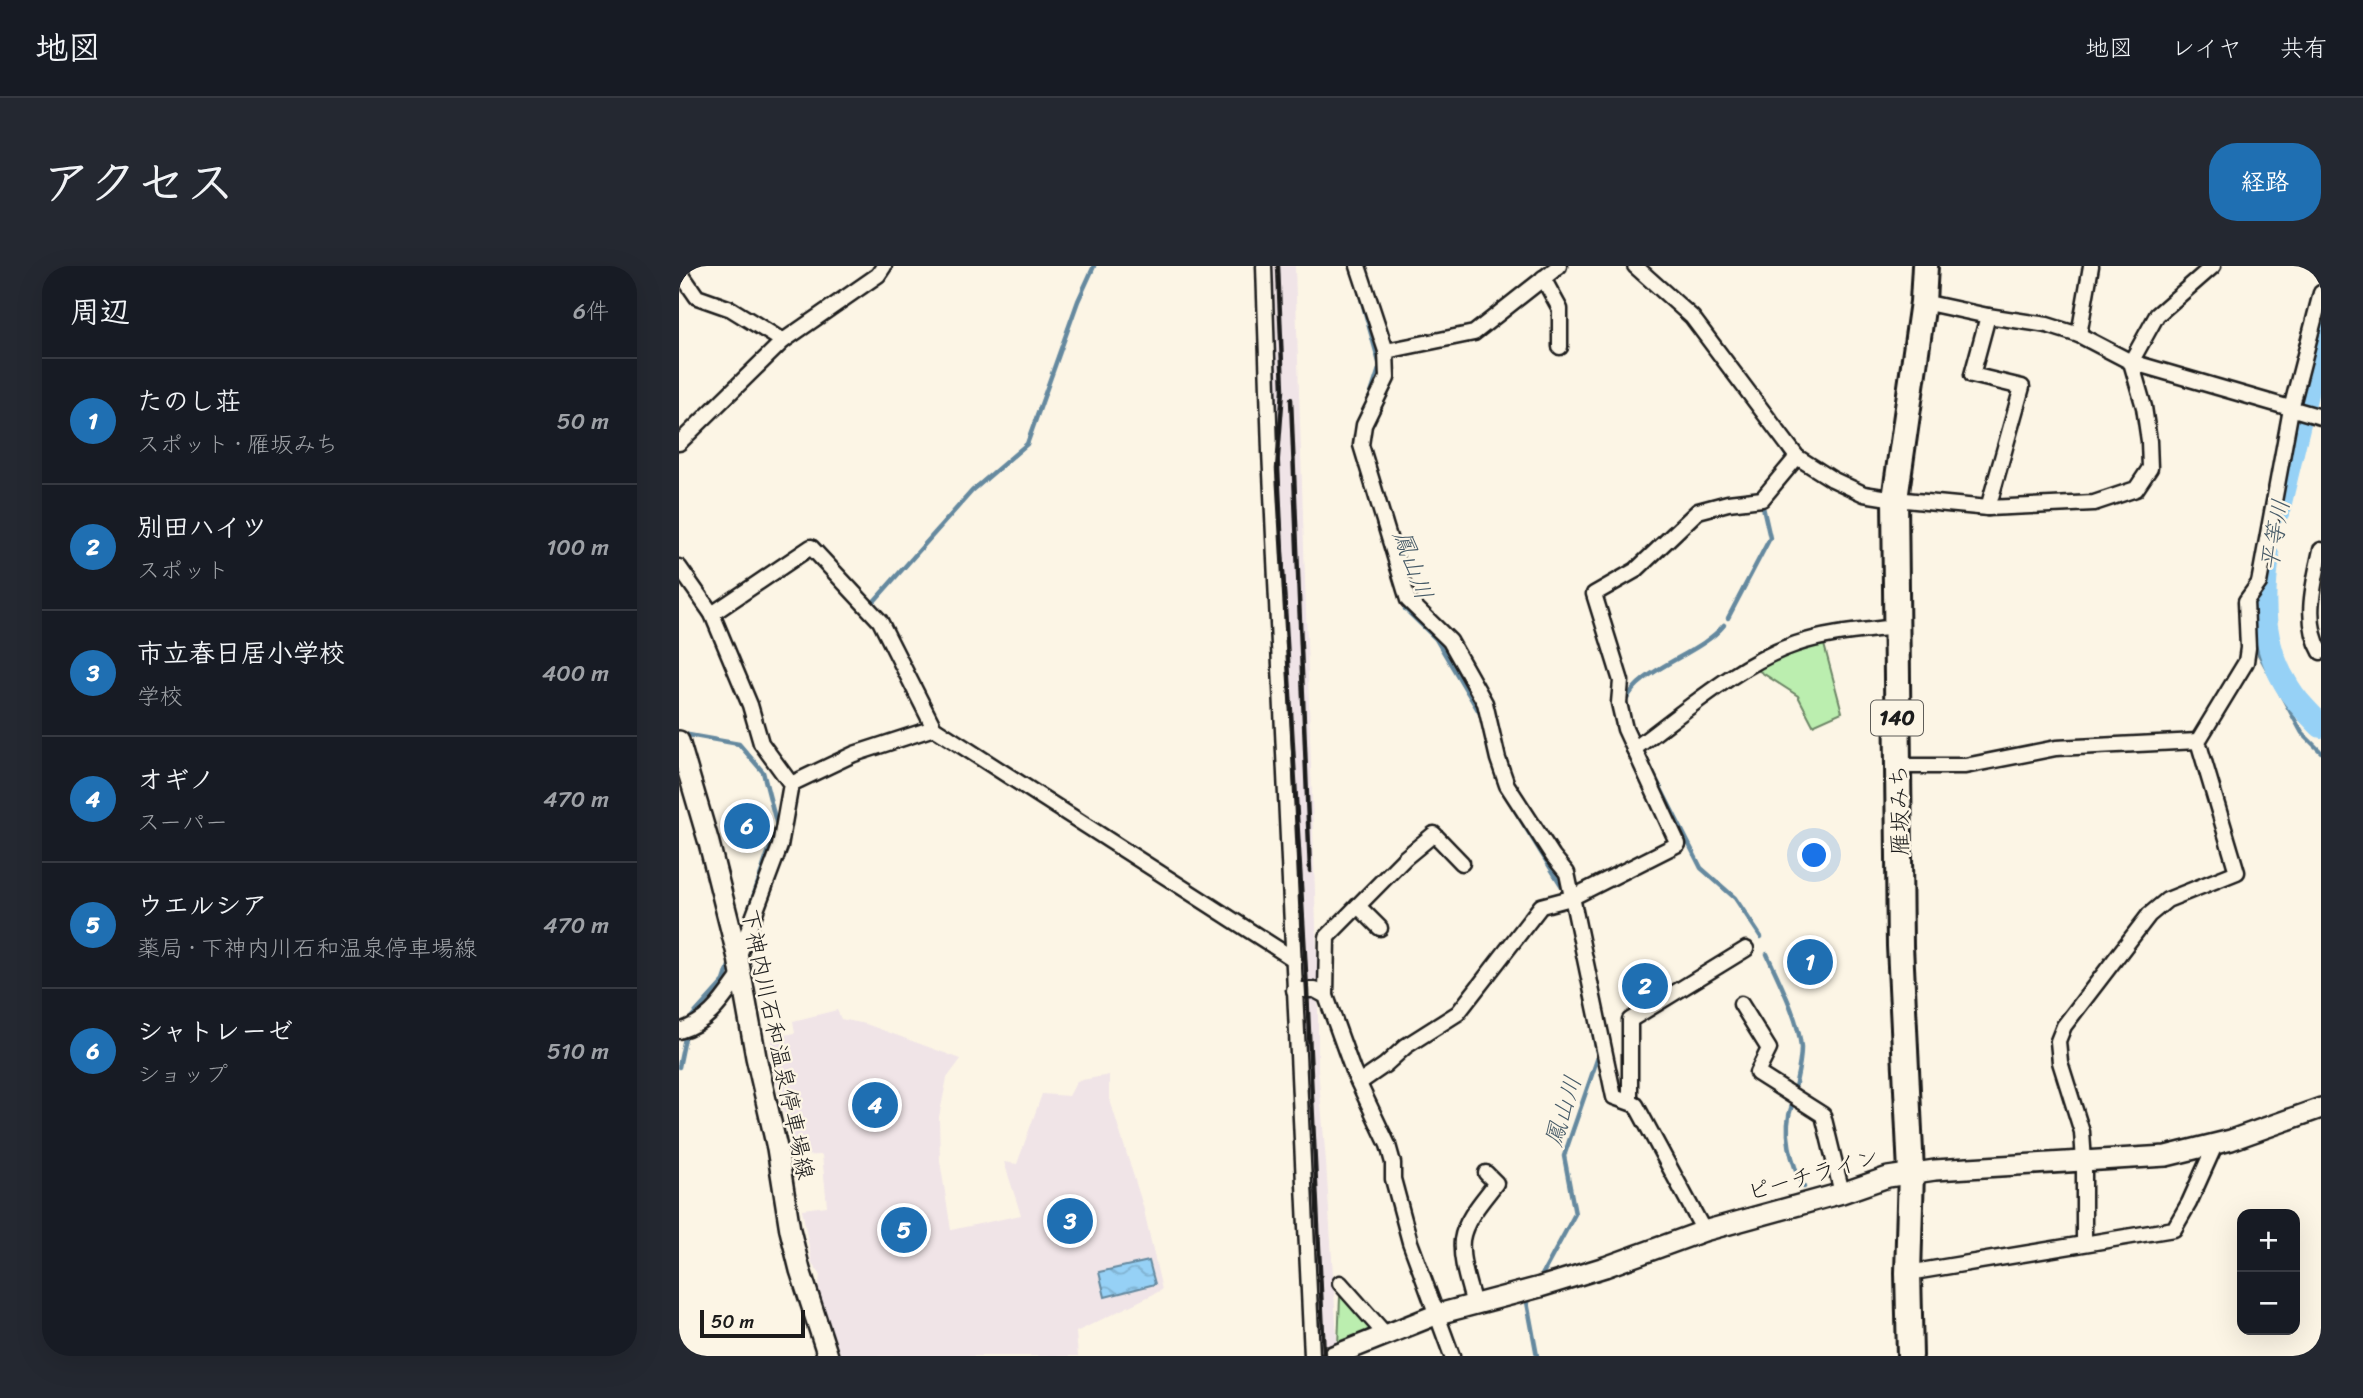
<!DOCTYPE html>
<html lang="ja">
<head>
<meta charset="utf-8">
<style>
	:root { --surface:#171b24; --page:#242831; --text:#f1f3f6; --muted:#9ea1a6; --line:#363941; --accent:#1f6fb2 }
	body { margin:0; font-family:Sriracha,"Klee One",sans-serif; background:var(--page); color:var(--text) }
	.controls { position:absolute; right:21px; bottom:21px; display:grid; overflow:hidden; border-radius:14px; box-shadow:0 7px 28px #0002 }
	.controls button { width:63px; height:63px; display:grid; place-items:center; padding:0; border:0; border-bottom:2px solid var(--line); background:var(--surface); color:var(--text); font:35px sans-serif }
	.scale { position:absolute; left:21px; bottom:18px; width:105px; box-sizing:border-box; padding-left:7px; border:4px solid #1c1c1c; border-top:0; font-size:19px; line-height:24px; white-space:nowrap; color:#1c1c1c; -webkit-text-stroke:5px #fcf5e5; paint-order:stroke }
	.you { position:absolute; left:1136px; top:590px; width:24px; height:24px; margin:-18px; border:5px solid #fff; border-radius:50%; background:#1a73e8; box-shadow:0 0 0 10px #1a73e833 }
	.badge { display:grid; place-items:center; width:46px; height:46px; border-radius:50%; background:var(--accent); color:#fff; font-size:23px; font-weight:700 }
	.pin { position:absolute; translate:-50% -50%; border:4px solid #fff; box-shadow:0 2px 7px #0006 }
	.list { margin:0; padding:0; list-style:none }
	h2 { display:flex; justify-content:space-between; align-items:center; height:91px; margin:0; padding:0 28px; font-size:30px }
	h2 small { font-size:23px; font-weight:400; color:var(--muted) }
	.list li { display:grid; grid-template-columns:46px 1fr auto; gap:21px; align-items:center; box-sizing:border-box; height:126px; padding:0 28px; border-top:2px solid var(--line) }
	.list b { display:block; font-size:26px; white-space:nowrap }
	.list p { margin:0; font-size:23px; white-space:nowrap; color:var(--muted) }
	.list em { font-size:23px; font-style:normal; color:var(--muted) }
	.map { position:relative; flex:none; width:1642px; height:1090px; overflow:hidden; border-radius:28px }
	header { display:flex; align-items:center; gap:42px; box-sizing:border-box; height:98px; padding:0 35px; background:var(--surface); border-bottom:2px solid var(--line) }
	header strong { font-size:33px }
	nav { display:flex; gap:38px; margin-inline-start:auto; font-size:24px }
	.intro { display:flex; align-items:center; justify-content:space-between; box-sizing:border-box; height:168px; padding:0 42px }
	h1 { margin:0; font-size:49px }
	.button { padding:18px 32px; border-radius:28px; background:var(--accent); color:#fff; font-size:24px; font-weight:700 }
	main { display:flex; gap:42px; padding:0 42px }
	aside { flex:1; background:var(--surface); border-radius:28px; box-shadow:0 7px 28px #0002 }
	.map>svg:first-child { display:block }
	.built { fill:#f0e4e7 }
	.grass { fill:#bbeeaf; stroke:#6c8566; stroke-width:2 }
	.water { fill:url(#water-waves); stroke:#65899f; stroke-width:2 }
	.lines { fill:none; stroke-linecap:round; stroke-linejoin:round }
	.stream { stroke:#65899f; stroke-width:4.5 }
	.river { stroke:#96d1f6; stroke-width:24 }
	.street-casing { stroke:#1c1c1c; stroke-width:19 }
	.secondary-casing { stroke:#1c1c1c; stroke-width:24 }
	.highway-casing { stroke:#1c1c1c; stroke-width:30 }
	.street { stroke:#fcf5e5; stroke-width:14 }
	.secondary { stroke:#fcf5e5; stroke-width:19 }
	.highway { stroke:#fcf5e5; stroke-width:24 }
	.rail { stroke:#1c1c1c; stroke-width:4.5 }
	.labels { text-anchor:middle; stroke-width:5; stroke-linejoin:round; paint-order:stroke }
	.shield { fill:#fcf5e5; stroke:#5f5d58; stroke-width:2 }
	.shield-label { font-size:21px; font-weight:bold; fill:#1c1c1c }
	.street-label { font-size:23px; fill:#1c1c1c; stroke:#fcf5e5 }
	.water-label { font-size:24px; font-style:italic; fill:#475b68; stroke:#fcf5e5 }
</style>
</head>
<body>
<header>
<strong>地図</strong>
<nav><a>地図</a><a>レイヤ</a><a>共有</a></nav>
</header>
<div class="intro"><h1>アクセス</h1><a class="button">経路</a></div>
<main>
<aside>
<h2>周辺<small>6件</small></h2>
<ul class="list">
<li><span class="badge">1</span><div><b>たのし荘</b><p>スポット · 雁坂みち</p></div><em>50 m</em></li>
<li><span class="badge">2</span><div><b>別田ハイツ</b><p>スポット</p></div><em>100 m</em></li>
<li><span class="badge">3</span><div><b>市立春日居小学校</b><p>学校</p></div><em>400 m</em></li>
<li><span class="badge">4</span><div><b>オギノ</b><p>スーパー</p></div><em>470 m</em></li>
<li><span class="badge">5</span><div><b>ウエルシア</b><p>薬局 · 下神内川石和温泉停車場線</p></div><em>470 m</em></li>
<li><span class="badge">6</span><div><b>シャトレーゼ</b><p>ショップ</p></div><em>510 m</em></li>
</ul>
</aside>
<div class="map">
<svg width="1642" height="1090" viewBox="0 0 1642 1090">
	<defs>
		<pattern id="water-waves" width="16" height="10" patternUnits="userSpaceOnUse" patternTransform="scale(1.75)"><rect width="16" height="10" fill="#96d1f6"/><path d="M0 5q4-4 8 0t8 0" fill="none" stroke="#81b3d2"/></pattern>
	</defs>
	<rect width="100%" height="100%" fill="#fcf5e5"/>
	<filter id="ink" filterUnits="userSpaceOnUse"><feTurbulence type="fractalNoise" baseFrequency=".0143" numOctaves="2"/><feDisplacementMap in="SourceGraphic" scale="14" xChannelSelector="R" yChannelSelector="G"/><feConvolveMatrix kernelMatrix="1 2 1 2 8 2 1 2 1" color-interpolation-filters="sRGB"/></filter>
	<g filter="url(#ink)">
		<g class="built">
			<polygon points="585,0 616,0 639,721 639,803 647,896 659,1090 637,1090"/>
			<polygon points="158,744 162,753 187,758 282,793 268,812 260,851 261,895 272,964 342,949 325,896 338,898 363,828 390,830 398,815 430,809 430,831 464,940 483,1024 397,1066 399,1090 162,1090 139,1028 141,1008 133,997 123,943 148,940 143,889 115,890 89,784 95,771 116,767 114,755"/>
		</g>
		<g class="grass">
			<polygon points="1143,371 1163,446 1134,459 1119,430 1071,399"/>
			<polygon points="665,1024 698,1060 659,1079 661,1031"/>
		</g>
		<polygon class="water" points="470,995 476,1018 426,1031 420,1006"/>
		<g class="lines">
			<g class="stream">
				<polyline points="680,25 701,100 690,134"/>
				<polyline points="1102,180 1108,191 1103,200"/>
				<polyline points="1580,329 1576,335 1575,355 1579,386 1623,467 1642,486"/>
				<polyline points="724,336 726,343 757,373 802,449"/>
				<polyline points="190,341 293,225 348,178 399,35 415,0"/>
				<polyline points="1049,352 1091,272 1084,241"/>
				<path d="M949,447L947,435C958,404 1022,388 1045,359"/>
				<polyline points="4,468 60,478 84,506 98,560 67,652"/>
				<polyline points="971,501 1022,602 1056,632 1082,671"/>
				<polyline points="827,530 884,622"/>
				<path d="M1088,688C1100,715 1120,753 1122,782C1122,797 1118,811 1115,826"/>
				<polyline points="9,755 45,715 50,700"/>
				<polyline points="0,801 7,767"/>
				<path d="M1113,839C1103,865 1112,897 1125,921"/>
				<polyline points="863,1009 896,948 885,890 919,791 914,766"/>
				<polyline points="848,1036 858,1090"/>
			</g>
			<g class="river">
				<polyline points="1599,245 1642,65"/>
				<path d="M1589,291C1582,337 1583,382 1610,423C1618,437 1631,448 1642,460"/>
			</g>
			<g class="street-casing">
				<g id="street">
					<polyline points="585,0 591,185 633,1090"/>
					<polyline points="679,0 707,85 708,112 685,159 682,179 729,334 771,375 806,437 819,493 828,519 874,590 888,607 935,831 957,839 1025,965"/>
					<polyline points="956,0 1013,51 1118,191 1153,213 1185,228 1216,233 1309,242 1415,237 1457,223 1471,202 1470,175 1465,141 1452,96 1478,49 1534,0"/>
					<polyline points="0,5 18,31 52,43 104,75 0,177"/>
					<polyline points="864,12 881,43 881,81"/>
					<polyline points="1244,36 1309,50 1368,59 1400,69 1452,96 1642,151"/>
					<polyline points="1400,69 1412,0"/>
					<polyline points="104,75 199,9 205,0"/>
					<polyline points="707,85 795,67 880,0"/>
					<polyline points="1309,242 1343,121 1293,109 1309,50"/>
					<path d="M1642,284C1635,317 1624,355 1642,386"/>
					<polyline points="0,301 33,348 71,439 82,477 112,518 101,580 59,692"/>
					<polyline points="33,348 132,281 201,355 255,462 613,692"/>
					<path d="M955,483C1004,447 1060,397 1117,378C1149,367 1184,365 1217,361"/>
					<polyline points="1219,500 1286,500 1377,482 1519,475"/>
					<polyline points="112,518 175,488 255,462"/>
					<polyline points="679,640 701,662"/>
					<polyline points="615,724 636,724 647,730 674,805 709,879 714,897 714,913 731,976 773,1090"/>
					<polyline points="647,730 648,671 726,592 755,568 783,597"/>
					<polyline points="1062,738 1090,783 1078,807 1144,849 1163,927"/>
					<path d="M0,765C31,756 44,733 62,708"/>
					<polyline points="680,817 706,799 727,780 779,747 862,640 892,632 999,578 946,463 940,437 942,415 915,328 957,304 1019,245 1049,237 1083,233 1118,191"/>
					<polyline points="951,836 951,754 1067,683"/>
					<polyline points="1405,977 1405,896 1403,866 1381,796 1379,775 1385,760 1470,649 1488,634 1558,606 1519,475 1567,396 1569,382 1567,335 1580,317 1612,143 1642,27"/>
					<polyline points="1229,1007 1495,963 1510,937 1537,877"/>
					<polyline points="661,1017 707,1069"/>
					<path d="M795,1039C790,1019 781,995 783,974C786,953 805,933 817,917L807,907"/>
				</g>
			</g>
			<g class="secondary-casing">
				<g id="secondary">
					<polyline points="0,475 30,577 59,692 77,791 98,882 111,964 121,1004 149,1090"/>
					<polyline points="654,1090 759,1048 861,1021 926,1001 1025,965 1163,927 1209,911 1256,904 1487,890 1552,874 1642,842"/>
				</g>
			</g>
			<g class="highway-casing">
				<polyline id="highway" points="1231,1090 1229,1007 1232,906 1221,680 1216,233 1244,36 1246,0"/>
			</g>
			<use href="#street" class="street"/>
			<use href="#secondary" class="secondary"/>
			<use href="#highway" class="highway"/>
			<g class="rail">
				<polyline points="599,0 604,124 598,203 628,724 645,1090"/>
				<polyline points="612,133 631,605"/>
			</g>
		</g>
	</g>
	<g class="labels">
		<rect class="shield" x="1192" y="434.5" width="52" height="35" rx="5"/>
		<g class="shield-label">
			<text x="1218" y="459">140</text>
		</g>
		<g class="street-label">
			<text transform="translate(1220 544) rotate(-91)" y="8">雁坂みち</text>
			<text transform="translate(99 778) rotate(78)" y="8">下神内川石和温泉停車場線</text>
			<text transform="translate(1134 908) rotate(-16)" y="8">ピーチライン</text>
		</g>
		<g class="water-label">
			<text transform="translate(1596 269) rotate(-80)" y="8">平等川</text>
			<text transform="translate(734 299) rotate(70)" y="8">鳳山川</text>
			<text transform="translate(884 845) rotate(-73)" y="8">鳳山川</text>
		</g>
	</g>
</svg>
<div class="controls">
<button>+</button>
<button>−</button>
</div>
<div class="scale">50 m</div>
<div class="you"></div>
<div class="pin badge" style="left:1131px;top:696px">1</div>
<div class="pin badge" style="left:966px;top:720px">2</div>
<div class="pin badge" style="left:391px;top:955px">3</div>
<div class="pin badge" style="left:196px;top:839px">4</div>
<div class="pin badge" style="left:225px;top:964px">5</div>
<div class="pin badge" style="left:68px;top:560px">6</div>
</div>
</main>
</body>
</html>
